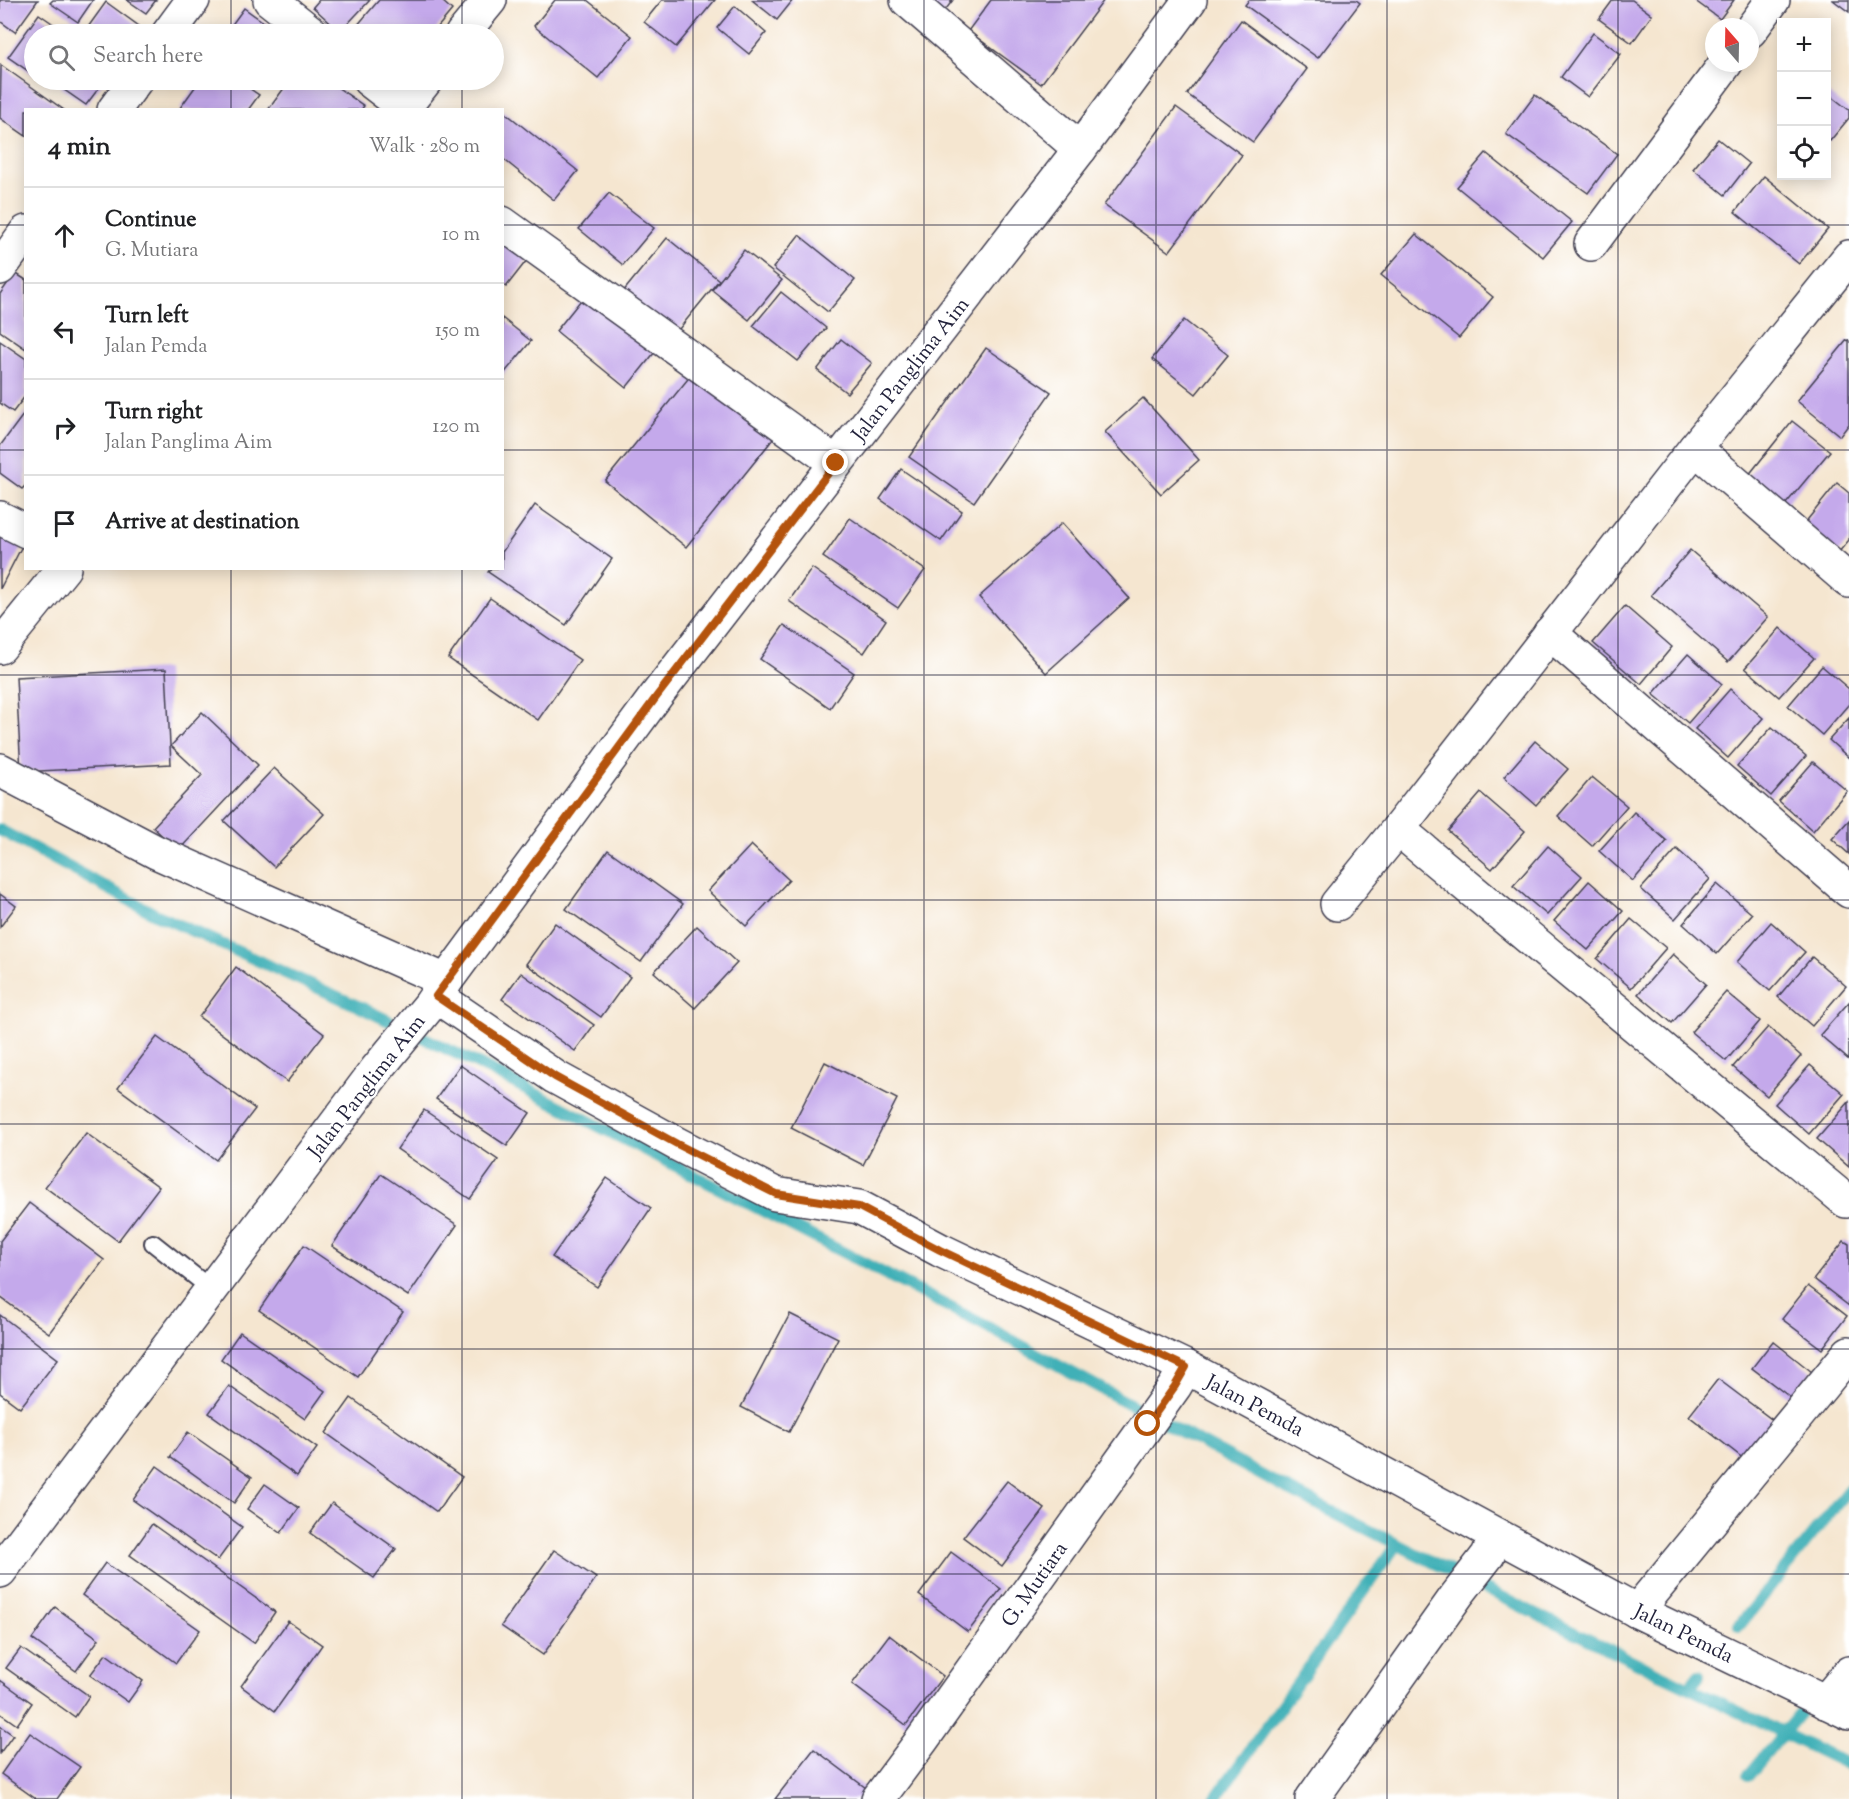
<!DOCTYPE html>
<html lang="en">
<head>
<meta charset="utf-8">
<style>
	:root { --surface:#fff; --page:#f2f2f2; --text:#202124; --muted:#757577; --line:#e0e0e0 }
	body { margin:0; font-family:"Sorts Mill Goudy",serif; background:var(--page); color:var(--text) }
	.controls { position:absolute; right:18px; top:18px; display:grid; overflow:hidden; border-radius:0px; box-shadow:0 3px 15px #0003 }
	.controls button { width:54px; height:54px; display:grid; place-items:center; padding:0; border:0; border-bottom:2px solid var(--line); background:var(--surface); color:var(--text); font:30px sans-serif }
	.compass { position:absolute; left:1705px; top:18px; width:54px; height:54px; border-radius:50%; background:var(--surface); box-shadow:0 3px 15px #0003; rotate:340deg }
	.stop { position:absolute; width:18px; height:18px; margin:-14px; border:4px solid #b45309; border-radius:50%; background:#fff }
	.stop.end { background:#b45309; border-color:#fff; box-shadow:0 2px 6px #0008 }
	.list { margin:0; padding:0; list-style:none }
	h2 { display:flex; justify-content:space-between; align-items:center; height:78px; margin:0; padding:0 24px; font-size:26px }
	h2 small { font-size:20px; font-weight:400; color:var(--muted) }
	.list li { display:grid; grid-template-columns:39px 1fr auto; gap:18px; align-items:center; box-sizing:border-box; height:96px; padding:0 24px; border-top:2px solid var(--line) }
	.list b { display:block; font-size:22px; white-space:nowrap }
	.list p { margin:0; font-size:20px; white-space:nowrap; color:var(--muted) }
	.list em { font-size:20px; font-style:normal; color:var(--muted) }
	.icon { flex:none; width:33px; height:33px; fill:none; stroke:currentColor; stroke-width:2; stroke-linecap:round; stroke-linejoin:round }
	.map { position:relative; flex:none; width:1849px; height:1799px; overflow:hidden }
	.search { position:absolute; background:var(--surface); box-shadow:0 3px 15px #0003; left:24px; top:24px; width:480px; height:66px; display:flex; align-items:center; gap:15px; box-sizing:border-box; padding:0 21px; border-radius:33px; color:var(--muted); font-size:22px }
	.panel { position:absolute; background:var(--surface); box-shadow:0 3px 15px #0003; left:24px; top:108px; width:480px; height:462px; border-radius:0px }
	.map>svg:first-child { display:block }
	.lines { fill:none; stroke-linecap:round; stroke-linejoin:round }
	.stream { stroke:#3fb0b7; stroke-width:12 }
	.building { fill:#c4a9eb }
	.lane-casing { stroke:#423f51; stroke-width:20 }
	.street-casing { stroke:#423f51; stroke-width:36 }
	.secondary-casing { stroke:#423f51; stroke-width:36 }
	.lane { stroke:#fff; stroke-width:16 }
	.street { stroke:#fff; stroke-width:33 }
	.secondary { stroke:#fff; stroke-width:33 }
	.route { stroke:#b45309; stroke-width:8 }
	.grid { fill:none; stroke:#22223b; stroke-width:1.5; stroke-opacity:0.55 }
	.labels { text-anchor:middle; stroke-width:4.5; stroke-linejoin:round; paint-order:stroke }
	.street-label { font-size:21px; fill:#22223b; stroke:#fff }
</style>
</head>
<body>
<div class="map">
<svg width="1849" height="1799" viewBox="0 0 1849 1799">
	<rect width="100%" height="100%" fill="#fff"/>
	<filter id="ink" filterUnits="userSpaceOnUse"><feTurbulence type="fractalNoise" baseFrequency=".0167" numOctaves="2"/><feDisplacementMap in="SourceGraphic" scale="12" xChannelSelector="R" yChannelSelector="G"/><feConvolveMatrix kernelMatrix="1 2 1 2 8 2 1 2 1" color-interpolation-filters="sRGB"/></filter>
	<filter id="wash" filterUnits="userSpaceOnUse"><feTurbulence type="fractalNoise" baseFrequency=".008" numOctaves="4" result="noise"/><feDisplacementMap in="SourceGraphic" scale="24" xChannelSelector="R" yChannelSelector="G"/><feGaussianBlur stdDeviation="1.35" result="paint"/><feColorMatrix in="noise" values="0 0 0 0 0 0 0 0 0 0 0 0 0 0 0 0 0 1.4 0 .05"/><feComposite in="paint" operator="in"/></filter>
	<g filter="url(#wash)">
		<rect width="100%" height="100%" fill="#f5e6d0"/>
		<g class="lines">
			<g class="stream">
				<polyline points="0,830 155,914 360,1007 476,1063 982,1324 1285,1488 1544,1618 1849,1765"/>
				<polyline points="1739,1626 1849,1489"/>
				<polyline points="1689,1688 1699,1675"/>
				<polyline points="1748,1776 1800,1713"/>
				<polyline points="1215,1799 1397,1544"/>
			</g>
		</g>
		<g id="blocks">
			<g class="building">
				<polygon points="0,0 38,0 15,32 0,21"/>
				<polygon points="53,0 93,0 78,22 50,3"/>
				<polygon points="127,0 156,0 146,13"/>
				<polygon points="319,0 370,0 340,32 313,7"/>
				<polygon points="379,0 441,0 452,10 432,34 350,34"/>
				<polygon points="555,0 587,0 632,36 598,78 534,26"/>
				<polygon points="662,0 715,0 676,47 644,22"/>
				<polygon points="752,0 793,0 777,20"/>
				<polygon points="917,0 953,0 940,17"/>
				<polygon points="991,0 1104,0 1041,84 968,31"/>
				<polygon points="1249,0 1356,0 1360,3 1318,58 1245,5"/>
				<polygon points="1613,0 1632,0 1652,15 1632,43 1599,19"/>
				<polygon points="1694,0 1734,0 1720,19"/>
				<polygon points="1833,0 1849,0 1849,12"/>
				<polygon points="106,2 143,29 139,34 83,34"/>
				<polygon points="735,6 766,33 749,54 717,28"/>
				<polygon points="244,8 280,34 225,34"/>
				<polygon points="39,14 68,34 34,34 34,75 8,57"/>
				<polygon points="1241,20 1307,69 1253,142 1187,94"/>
				<polygon points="1593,33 1621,54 1588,97 1561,77"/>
				<polygon points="1,65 64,110 26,110 26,136 0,118"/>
				<polygon points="65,80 105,80 86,105 60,87"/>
				<polygon points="200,80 237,80 259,95 248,110 182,110 180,108"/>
				<polygon points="290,80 327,80 364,106 361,110 268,110"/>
				<polygon points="1826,92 1849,110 1849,118 1830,141 1826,138"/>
				<polygon points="1535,95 1617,154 1588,193 1506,134"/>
				<polygon points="1176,107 1242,155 1169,252 1104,205"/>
				<polygon points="502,110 578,171 554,200 502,158"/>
				<polygon points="1718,139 1749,164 1725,195 1693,169"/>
				<polygon points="1486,153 1572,222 1543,257 1457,187"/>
				<polygon points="1764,176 1828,229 1799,264 1735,212"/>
				<polygon points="609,193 654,228 623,265 579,229"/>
				<polygon points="1416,234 1493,297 1459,338 1381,275"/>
				<polygon points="799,235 855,280 828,312 773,268"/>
				<polygon points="667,238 719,280 670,340 618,298"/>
				<polygon points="502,240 527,260 506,287 502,284"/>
				<polygon points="744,250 782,280 749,320 712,290"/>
				<polygon points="15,273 26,280 26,349 0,331 0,294"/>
				<polygon points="589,290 659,347 626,388 556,331"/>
				<polygon points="781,292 826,328 798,361 753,326"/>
				<polygon points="502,318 531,341 502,376"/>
				<polygon points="1184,320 1228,355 1196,394 1152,359"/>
				<polygon points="841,339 872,363 847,393 817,370"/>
				<polygon points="1847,340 1849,341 1849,424 1840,436 1797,401"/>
				<polygon points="0,341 26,359 26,395 13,412 0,403"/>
				<polygon points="986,348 1051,392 974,502 909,457"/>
				<polygon points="696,369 777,434 686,547 605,481"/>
				<polygon points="1143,398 1199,460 1161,494 1105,432"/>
				<polygon points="26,411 26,485 22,489 0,473 0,446"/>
				<polygon points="1792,421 1830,451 1785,505 1748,476"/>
				<polygon points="901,469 962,511 941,541 880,499"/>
				<polygon points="1837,483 1849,493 1849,540 1838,553 1804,524"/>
				<polygon points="535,505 612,559 566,625 488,572 491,568 502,568 502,552"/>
				<polygon points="850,518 925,570 898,608 823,557"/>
				<polygon points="1062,523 1129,598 1046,673 979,597"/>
				<polygon points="0,530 24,542 0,589"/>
				<polygon points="1690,550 1768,617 1728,662 1651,595"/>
				<polygon points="812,568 886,620 864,653 789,601"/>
				<polygon points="490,598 580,660 538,720 448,658"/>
				<polygon points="1625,606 1672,647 1641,684 1593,643"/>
				<polygon points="784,625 854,673 830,708 760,659"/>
				<polygon points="1780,628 1814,658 1779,697 1745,668"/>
				<polygon points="1688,654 1722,684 1688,723 1653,694"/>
				<polygon points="1822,666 1849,689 1849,704 1822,735 1788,706"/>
				<polygon points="166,669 171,764 21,772 16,677"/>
				<polygon points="1730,689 1763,718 1728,758 1695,729"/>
				<polygon points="202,712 258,765 178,851 153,827 202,775 171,746"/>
				<polygon points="1849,718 1849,758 1829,740"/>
				<polygon points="1772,727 1806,756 1771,796 1737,766"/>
				<polygon points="1535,741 1568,769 1536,805 1504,777"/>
				<polygon points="1813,762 1847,791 1813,831 1779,801"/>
				<polygon points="274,768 324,814 274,867 224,821"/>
				<polygon points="1592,777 1627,806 1592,846 1558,816"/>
				<polygon points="1481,793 1525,831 1492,869 1448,831"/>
				<polygon points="1634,812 1667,841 1633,881 1599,851"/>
				<polygon points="1849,820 1849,854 1832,839"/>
				<polygon points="751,845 789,880 746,926 708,891"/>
				<polygon points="1548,846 1582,876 1547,915 1513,886"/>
				<polygon points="1677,849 1710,879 1675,919 1641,889"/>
				<polygon points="608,850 683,904 641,962 566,909"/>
				<polygon points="1589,881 1623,911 1588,950 1554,921"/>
				<polygon points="1717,884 1752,914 1717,954 1683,924"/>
				<polygon points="0,894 16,906 0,927"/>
				<polygon points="1631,919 1666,948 1631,988 1597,959"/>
				<polygon points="1771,922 1805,952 1770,991 1737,962"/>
				<polygon points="555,923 630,977 601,1017 526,964"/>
				<polygon points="697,926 737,963 695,1008 654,972"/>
				<polygon points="1673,954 1706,984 1672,1023 1638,994"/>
				<polygon points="1812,957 1846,986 1812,1026 1778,997"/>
				<polygon points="236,967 324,1034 287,1082 199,1017"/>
				<polygon points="521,973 594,1025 575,1051 502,999"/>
				<polygon points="1726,992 1760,1021 1726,1061 1691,1032"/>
				<polygon points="1849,1002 1849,1060 1820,1035"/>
				<polygon points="1768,1027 1801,1056 1767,1096 1733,1067"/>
				<polygon points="157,1037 255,1109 216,1160 118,1088"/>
				<polygon points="825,1062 897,1099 863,1165 791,1128"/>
				<polygon points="460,1065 530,1113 507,1146 436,1099"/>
				<polygon points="1810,1065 1844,1094 1809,1134 1775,1104"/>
				<polygon points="1849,1102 1849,1167 1817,1139"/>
				<polygon points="424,1110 498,1160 470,1199 397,1149"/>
				<polygon points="86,1133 159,1187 118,1241 45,1187"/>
				<polygon points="381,1174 457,1225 408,1296 332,1246"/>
				<polygon points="607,1178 651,1208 597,1287 552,1257"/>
				<polygon points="29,1203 104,1260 49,1333 0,1297 0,1241"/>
				<polygon points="1844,1241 1849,1244 1849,1306 1814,1279"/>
				<polygon points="304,1245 403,1312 358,1377 259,1310"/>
				<polygon points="1808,1286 1847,1316 1822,1349 1782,1319"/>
				<polygon points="790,1314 838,1338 789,1432 741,1407"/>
				<polygon points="0,1315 58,1359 20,1408 0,1393"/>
				<polygon points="240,1332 325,1391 305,1419 221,1359"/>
				<polygon points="1773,1341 1812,1372 1791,1398 1752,1368"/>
				<polygon points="1718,1379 1779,1425 1749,1463 1689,1416"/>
				<polygon points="229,1386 317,1448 297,1476 209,1413"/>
				<polygon points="351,1398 462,1477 437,1512 326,1433"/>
				<polygon points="188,1432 252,1477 234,1503 170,1457"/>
				<polygon points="157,1466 242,1527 218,1560 133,1500"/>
				<polygon points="1007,1481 1045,1509 1002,1566 963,1537"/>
				<polygon points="265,1484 299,1508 281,1533 247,1509"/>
				<polygon points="332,1503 396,1549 374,1578 310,1533"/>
				<polygon points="152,1524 275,1612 254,1643 130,1555"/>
				<polygon points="554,1550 596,1578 543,1655 501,1626"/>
				<polygon points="951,1552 1001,1589 968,1632 919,1595"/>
				<polygon points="105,1563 200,1630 176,1663 82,1595"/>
				<polygon points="55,1607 99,1639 76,1671 32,1639"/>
				<polygon points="288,1621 322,1645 275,1711 241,1686"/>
				<polygon points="889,1635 943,1676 906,1725 852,1684"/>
				<polygon points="21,1648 89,1696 75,1717 6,1668"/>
				<polygon points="106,1654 143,1681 128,1702 90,1675"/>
				<polygon points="0,1680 32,1703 17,1725 0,1713"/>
				<polygon points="0,1726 13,1735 0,1753"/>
				<polygon points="30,1733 80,1767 57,1799 36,1799 1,1774"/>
				<polygon points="814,1749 870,1791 863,1799 775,1799"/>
			</g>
		</g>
	</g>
	<g filter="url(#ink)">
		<use href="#blocks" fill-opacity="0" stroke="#423f51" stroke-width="1.5"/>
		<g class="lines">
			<g class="lane-casing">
				<polyline id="lane" points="153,1243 211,1289"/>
			</g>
			<g class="street-casing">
				<g id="street">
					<polyline points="270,0 313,34"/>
					<polyline points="907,0 1080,149"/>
					<polyline points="1750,31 1773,0"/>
					<polyline points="168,34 193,0"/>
					<polyline points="462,34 490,0"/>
					<polyline points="369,80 404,107"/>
					<polyline points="114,110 136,80"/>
					<polyline points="402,110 426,80"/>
					<polyline points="502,223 836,463"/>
					<polyline points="1591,244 1726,63"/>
					<polyline points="0,268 26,232"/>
					<polyline points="1695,448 1849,581"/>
					<polyline points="0,518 26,531"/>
					<polyline points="1550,633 1849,891"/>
					<polyline points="0,647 64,568"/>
					<polyline points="0,770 156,852 446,981"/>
					<polyline points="1398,829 1846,1201"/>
					<polyline points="1337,904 1398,829 1695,448 1849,257"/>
					<polyline points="1637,1611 1849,1353"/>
					<polyline points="1825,1702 1849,1673"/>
					<polyline points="878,1799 922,1740 1175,1386 1186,1367"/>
					<polyline points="1312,1799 1457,1595 1488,1555 1496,1535"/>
				</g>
			</g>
			<g class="secondary-casing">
				<g id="secondary">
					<polyline points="436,996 555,1077 677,1144 775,1194 859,1207 940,1250 1186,1367 1637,1611 1849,1713"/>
					<polyline points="0,1571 377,1069 429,1006 446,981 656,696 1080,149 1190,0"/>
				</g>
			</g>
			<use href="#lane" class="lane"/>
			<use href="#street" class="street"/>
			<use href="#secondary" class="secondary"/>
		</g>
	</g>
	<g class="lines" filter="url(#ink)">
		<polyline class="route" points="836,463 657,696 436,996 555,1077 677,1144 776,1194 859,1207 940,1250 1186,1367 1175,1386 1148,1424"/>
	</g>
	<path class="grid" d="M231,0V34M462,0V34M693,0V1799M924,0V1799M1156,0V1799M1387,0V1799M1618,0V1799M231,80V110M462,80V110M0,225H26M502,225H1849M0,450H26M502,450H1849M231,568V1799M462,568V1799M0,675H1849M0,900H1849M0,1124H1849M0,1349H1849M0,1574H1849"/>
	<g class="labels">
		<g class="street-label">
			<text transform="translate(910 369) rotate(-52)" y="7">Jalan Panglima Aim</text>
			<text transform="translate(366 1086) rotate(-52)" y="7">Jalan Panglima Aim</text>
			<text transform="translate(1255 1405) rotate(28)" y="7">Jalan Pemda</text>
			<text transform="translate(1034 1584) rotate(-55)" y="7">G. Mutiara</text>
			<text transform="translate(1684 1633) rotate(26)" y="7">Jalan Pemda</text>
		</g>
	</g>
</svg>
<div class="controls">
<button>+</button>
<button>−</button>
<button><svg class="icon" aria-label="locate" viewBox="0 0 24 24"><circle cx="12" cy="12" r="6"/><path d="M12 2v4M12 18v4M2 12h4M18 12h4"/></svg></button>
</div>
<svg class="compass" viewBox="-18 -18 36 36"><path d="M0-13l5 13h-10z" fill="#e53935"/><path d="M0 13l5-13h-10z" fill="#757577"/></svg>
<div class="stop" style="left:1148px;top:1424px"></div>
<div class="stop end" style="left:836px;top:463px"></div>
<div class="search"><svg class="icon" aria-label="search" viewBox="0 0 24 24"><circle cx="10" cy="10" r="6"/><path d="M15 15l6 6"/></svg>Search here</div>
<section class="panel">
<h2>4 min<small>Walk · 280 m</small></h2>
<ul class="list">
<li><svg class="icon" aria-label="ahead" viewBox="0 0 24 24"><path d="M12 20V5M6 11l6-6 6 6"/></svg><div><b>Continue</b><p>G. Mutiara</p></div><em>10 m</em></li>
<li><svg class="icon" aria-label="left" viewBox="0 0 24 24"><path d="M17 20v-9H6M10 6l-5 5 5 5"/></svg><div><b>Turn left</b><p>Jalan Pemda</p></div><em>150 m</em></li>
<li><svg class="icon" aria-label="right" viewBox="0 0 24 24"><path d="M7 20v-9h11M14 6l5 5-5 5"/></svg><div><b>Turn right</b><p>Jalan Panglima Aim</p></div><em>120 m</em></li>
<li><svg class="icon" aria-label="arrive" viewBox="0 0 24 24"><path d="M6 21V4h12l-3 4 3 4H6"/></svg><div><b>Arrive at destination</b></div></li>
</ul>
</section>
</div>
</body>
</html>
